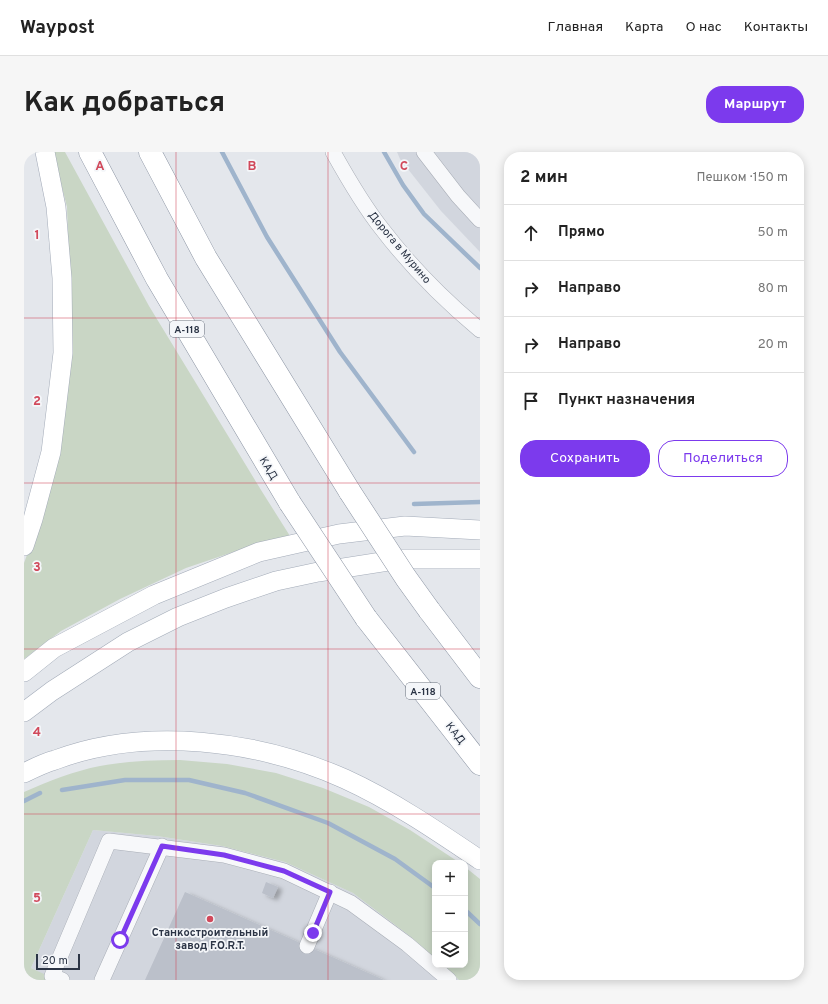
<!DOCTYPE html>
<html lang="ru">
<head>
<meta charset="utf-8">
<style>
	:root { --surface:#fff; --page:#f6f6f6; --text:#222; --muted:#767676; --line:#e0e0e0; --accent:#7c3aed }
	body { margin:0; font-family:Overpass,sans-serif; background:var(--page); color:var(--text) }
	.controls { position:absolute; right:12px; bottom:12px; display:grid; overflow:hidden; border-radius:8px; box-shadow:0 2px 10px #0003 }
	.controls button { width:36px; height:36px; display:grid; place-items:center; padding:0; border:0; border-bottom:1px solid var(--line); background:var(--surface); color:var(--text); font:20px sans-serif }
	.scale { position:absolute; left:12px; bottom:10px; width:44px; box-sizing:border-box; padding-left:4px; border:2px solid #2b3445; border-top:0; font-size:11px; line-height:14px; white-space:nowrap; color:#2b3445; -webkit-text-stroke:3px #f4f6f9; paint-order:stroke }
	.stop { position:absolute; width:12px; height:12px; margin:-9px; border:3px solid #7c3aed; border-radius:50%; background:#fff }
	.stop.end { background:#7c3aed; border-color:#fff; box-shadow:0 1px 4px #0008 }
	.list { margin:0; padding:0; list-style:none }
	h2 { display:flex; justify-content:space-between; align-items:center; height:52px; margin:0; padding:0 16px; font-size:17px }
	h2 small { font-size:13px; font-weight:400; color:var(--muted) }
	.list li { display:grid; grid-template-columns:26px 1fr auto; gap:12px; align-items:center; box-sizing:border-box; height:56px; padding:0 16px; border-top:1px solid var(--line) }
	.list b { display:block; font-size:15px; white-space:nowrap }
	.list em { font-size:13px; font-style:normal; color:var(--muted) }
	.actions { display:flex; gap:8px; padding:12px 16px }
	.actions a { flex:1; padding:9px 0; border:1px solid var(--accent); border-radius:16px; text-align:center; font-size:14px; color:var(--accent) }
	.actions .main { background:var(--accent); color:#fff }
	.icon { flex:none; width:22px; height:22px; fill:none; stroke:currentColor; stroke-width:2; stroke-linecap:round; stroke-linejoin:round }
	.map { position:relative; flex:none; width:456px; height:828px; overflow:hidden; border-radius:16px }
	header { display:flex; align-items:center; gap:24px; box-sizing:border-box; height:56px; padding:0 20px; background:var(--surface); border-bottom:1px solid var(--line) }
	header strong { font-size:19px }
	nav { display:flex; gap:22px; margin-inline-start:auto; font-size:14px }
	.intro { display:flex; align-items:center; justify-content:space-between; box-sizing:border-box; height:96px; padding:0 24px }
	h1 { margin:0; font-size:28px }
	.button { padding:10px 18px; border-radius:16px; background:var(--accent); color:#fff; font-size:14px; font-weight:700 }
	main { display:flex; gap:24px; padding:0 24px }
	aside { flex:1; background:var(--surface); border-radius:16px; box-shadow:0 2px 10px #0003 }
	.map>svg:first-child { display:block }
	.built { fill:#d2d6de }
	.green { fill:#c9d6c5 }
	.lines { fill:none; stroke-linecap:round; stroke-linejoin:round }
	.stream { stroke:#9fb4cc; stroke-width:4.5 }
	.building { fill:#bbc0ca; filter:url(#shadow) }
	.minor-casing { stroke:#a9aeb7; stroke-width:16 }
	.major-casing { stroke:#a3abb8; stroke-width:20 }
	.highway-casing { stroke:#8b94a3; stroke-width:23 }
	.minor { stroke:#f7f8fa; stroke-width:15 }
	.major { stroke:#fff; stroke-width:19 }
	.highway { stroke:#fff; stroke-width:22 }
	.highway-bridge-casing { stroke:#8b94a3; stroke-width:23; stroke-linecap:butt }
	.highway-bridge { stroke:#fff; stroke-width:22 }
	.route { stroke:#7c3aed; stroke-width:5 }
	.grid { fill:none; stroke:#d1495b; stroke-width:1; stroke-opacity:0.55 }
	.poi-dot { fill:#d1495b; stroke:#f4f6f9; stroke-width:1.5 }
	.labels { text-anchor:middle; stroke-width:3.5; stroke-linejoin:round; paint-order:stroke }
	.shield { fill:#f4f6f9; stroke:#676e7b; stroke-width:1 }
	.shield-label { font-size:10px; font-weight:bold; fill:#2b3445 }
	.street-label { font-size:11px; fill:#2b3445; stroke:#f4f6f9 }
	.poi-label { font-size:11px; font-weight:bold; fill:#2b3445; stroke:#f4f6f9 }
	.grid-label { font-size:13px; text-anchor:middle; font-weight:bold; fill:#d1495b; stroke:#f4f6f9; stroke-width:3.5; stroke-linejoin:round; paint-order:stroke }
</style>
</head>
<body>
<header>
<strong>Waypost</strong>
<nav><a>Главная</a><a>Карта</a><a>О нас</a><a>Контакты</a></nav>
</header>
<div class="intro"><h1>Как добраться</h1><a class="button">Маршрут</a></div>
<main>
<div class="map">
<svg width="456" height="828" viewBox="0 0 456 828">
	<defs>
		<filter id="shadow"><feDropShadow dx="4.5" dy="2.5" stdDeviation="2" flood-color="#0004"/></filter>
	</defs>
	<rect width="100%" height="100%" fill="#e4e7ec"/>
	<g class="built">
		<polygon points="373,0 456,0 456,100 417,59 376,7"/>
		<polygon points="69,678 133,684 198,694 261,710 329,741 387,785 435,828 30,828 7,816"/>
	</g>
	<g class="green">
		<polygon points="29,0 41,0 125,154 237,338 266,384 221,396 162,416 96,447 37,479 0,507 0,411 15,371 47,169 43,55"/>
		<path d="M156,608L203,612L252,621L299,636L345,655L386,678L436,711H411V806L387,785L329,741L261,710L198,694L133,684L69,678L7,816L33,828H0V640C25,629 50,619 76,614C103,609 129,608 156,608Z"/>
		<polygon points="441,715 456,727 456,828 435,828 418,813 441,813"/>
	</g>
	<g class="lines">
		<g class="stream">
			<polyline points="198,0 243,85 316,200 390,300"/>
			<polyline points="360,0 379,33 400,62 456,116"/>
			<polyline points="390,352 456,350"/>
			<polyline points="38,638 101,628 165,628 221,641 304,671 371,707 411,736"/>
			<polyline points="0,649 16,641"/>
			<polyline points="441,758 456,772"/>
		</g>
	</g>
	<g class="building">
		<polygon points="242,730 254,735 249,746 238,741"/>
		<polygon points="161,740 360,828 121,828"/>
	</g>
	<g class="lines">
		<g class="minor-casing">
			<g id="minor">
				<path d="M309,0C324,27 339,53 358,77C387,115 420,148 456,178"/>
				<polyline points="400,0 434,44 456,68"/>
				<polyline points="283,794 306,740"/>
				<polyline points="38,828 28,824 85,689 200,703 260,719 327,751 383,792 425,828"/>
				<polyline points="78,828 138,694"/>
			</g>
		</g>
		<g class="major-casing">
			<g id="major">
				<polyline points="0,394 9,367 27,300 39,201 38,126 32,55 21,0"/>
				<polyline points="0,520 30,496 130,443 235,400 315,382 381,374 456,378"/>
				<polyline points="0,560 28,539 104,490 154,465 202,446 252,429 294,420 377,407 456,407"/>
				<path d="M0,621C10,616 20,611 31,608C121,574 234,588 321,627C369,649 413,679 456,708"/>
			</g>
		</g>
		<g class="highway-casing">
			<g id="highway">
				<polyline points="66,0 133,127 266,351"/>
				<polyline points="126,0 182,106 326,340"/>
				<polyline points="405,458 456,525"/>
				<polyline points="342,466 456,612"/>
			</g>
		</g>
		<use href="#minor" class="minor"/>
		<use href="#major" class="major"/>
		<use href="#highway" class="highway"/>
		<g class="highway-bridge-casing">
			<g id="highway-bridge">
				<polyline points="326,340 382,426 405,458"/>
				<polyline points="266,351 342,466"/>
			</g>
		</g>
		<use href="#highway-bridge" class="highway-bridge"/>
	</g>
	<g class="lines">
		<polyline class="route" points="96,788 138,694 200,703 260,719 306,740 289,781"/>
	</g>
	<path class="grid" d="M152,0V828M304,0V828M0,166H456M0,331H456M0,497H456M0,662H456"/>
	<circle class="poi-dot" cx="186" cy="767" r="4"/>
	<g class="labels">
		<g class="shield">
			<rect x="146" y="169" width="34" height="16" rx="3"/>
			<rect x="382" y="531" width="34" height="16" rx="3"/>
		</g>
		<g class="shield-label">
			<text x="163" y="181">А-118</text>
			<text x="399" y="543">А-118</text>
		</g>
		<g class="street-label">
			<text transform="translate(376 95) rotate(50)" y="4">Дорога в Мурино</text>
			<text transform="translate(245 316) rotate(59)" y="4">КАД</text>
			<text transform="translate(432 581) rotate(52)" y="4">КАД</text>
		</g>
		<g class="poi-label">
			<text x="186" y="784">Станкостроительный<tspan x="186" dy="13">завод F.O.R.T.</tspan></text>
		</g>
	</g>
	<g class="grid-label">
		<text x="76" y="18">A</text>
		<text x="228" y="18">B</text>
		<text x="380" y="18">C</text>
		<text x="13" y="87">1</text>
		<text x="13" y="253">2</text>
		<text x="13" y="419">3</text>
		<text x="13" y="584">4</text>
		<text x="13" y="750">5</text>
	</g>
</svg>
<div class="controls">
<button>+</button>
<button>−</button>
<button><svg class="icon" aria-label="layers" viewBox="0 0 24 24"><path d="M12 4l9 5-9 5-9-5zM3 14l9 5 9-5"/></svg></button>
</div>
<div class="scale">20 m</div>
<div class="stop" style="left:96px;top:788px"></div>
<div class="stop end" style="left:289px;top:781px"></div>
</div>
<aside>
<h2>2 мин<small>Пешком · 150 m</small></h2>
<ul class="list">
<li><svg class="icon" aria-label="ahead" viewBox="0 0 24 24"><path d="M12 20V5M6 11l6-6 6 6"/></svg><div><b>Прямо</b></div><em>50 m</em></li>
<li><svg class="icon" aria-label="right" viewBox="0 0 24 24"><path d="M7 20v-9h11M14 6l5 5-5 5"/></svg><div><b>Направо</b></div><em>80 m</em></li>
<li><svg class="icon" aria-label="right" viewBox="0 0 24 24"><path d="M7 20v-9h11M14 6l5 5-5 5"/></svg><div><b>Направо</b></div><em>20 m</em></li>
<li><svg class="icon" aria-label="arrive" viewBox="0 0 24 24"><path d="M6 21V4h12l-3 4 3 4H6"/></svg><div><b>Пункт назначения</b></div></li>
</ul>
<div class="actions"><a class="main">Сохранить</a><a>Поделиться</a></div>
</aside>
</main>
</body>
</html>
